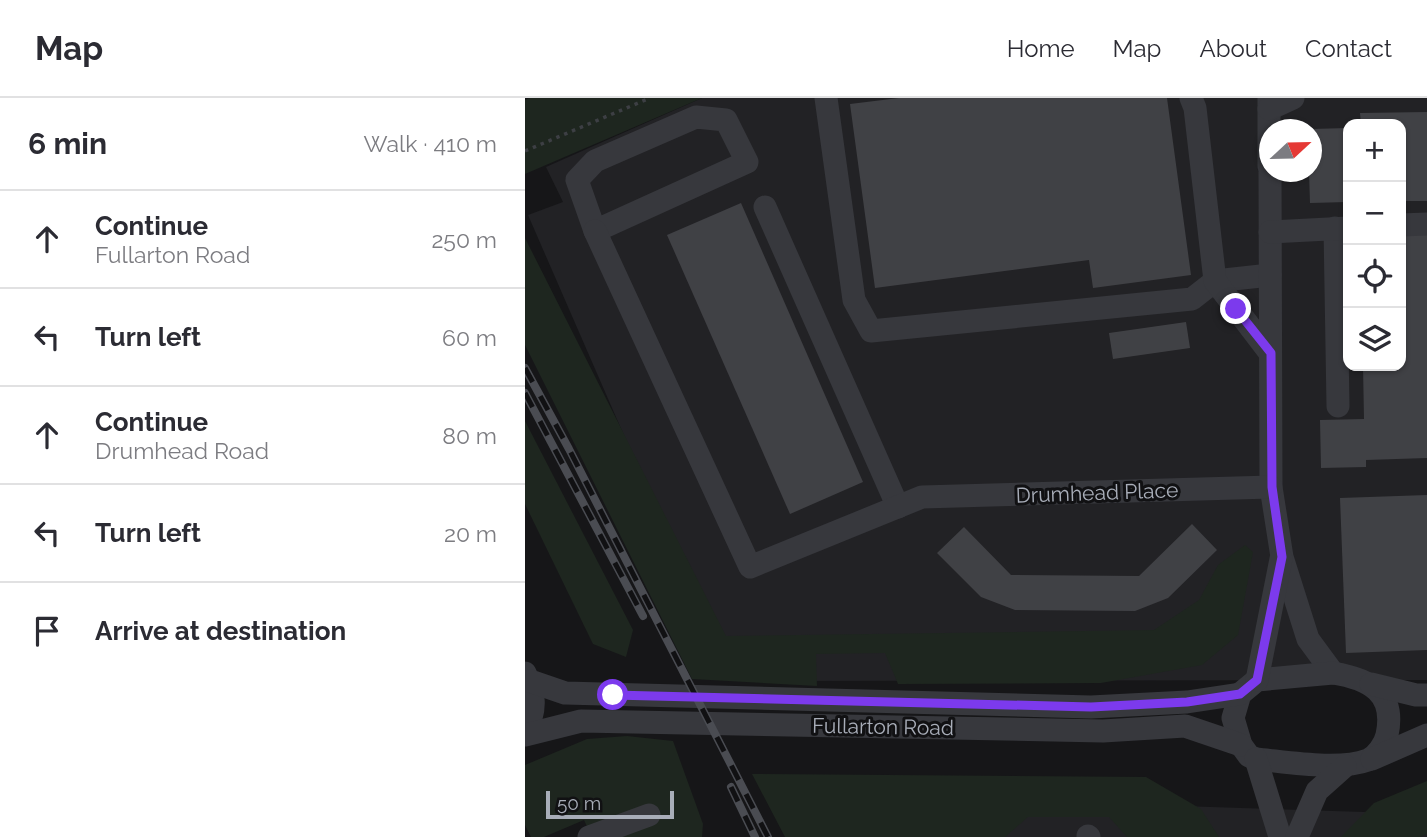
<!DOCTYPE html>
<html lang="en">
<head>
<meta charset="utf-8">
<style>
	:root { --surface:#fff; --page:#f2f2f3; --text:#2b2b33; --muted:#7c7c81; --line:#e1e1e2 }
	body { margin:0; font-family:Raleway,sans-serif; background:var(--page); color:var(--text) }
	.controls { position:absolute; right:21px; top:21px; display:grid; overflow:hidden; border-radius:14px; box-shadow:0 2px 5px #0004 }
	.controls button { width:63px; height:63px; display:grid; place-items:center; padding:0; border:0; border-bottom:2px solid var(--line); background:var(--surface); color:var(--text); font:35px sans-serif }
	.compass { position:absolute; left:734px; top:21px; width:63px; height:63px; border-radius:50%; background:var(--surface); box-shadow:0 2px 5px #0004; rotate:68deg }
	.scale { position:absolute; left:21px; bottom:18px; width:128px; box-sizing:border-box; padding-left:7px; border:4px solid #a8adb8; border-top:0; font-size:19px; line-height:24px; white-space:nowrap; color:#a8adb8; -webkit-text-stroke:5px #111113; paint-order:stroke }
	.stop { position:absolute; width:21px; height:21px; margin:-16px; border:5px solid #7c3aed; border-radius:50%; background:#fff }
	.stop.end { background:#7c3aed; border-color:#fff; box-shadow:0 2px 7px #0008 }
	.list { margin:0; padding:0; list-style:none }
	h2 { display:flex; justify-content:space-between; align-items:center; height:91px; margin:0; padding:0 28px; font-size:30px }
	h2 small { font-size:23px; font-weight:400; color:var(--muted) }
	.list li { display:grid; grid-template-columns:46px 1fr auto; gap:21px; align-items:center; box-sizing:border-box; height:98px; padding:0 28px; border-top:2px solid var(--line) }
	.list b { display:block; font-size:26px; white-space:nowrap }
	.list p { margin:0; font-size:23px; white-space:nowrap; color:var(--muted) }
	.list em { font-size:23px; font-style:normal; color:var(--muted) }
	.icon { flex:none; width:38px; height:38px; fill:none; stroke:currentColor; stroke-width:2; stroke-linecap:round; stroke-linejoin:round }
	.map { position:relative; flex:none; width:902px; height:739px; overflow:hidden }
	header { display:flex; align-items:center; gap:42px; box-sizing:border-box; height:98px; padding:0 35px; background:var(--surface); border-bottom:2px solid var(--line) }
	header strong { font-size:33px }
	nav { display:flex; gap:38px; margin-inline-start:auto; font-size:24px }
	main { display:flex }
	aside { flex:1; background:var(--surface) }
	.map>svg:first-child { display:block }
	.built { fill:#222225; fill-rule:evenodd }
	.green { fill:#1e261f }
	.building { fill:#404145 }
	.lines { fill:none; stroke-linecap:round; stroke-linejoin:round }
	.path { stroke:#3d3f44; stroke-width:3.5; stroke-dasharray:3.5 5; stroke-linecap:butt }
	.minor { stroke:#37383d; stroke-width:23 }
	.rail-casing { stroke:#4a4c52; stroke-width:8 }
	.rail { stroke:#111113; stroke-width:5; stroke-dasharray:16; stroke-linecap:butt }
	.route { stroke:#7c3aed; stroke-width:9 }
	.labels { text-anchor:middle; stroke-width:6; stroke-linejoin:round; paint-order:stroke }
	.street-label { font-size:21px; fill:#a8adb8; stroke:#111113 }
</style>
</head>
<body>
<header>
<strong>Map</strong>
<nav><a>Home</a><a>Map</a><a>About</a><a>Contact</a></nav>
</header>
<main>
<aside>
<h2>6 min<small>Walk · 410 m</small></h2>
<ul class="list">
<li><svg class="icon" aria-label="ahead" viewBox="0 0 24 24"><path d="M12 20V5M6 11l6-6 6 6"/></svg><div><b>Continue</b><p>Fullarton Road</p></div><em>250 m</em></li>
<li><svg class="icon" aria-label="left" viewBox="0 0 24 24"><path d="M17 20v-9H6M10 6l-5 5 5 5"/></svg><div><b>Turn left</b></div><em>60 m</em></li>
<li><svg class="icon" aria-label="ahead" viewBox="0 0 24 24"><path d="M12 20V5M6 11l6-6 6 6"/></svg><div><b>Continue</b><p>Drumhead Road</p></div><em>80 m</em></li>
<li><svg class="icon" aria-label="left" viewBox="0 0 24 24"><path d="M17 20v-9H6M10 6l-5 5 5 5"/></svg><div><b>Turn left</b></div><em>20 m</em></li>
<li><svg class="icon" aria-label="arrive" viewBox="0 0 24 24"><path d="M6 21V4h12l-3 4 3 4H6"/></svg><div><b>Arrive at destination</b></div></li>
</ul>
</aside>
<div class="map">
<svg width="902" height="739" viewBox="0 0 902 739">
	<rect width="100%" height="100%" fill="#161618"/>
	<g class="built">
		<path d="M177,0H902V582L206,583L3,117L38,104L21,69ZM823,26H876V268H823ZM744,32H786V74H744Z"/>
		<polygon points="503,703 902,716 902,739 467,739"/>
	</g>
	<g class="green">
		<polygon points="5,0 177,0 0,76 0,2"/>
		<polygon points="0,140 201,538 629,532 674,502 693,467 720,447 728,454 713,537 677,567 576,585 373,586 360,555 291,556 292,588 167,581 0,247"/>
		<polygon points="0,323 108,532 101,559 68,546 0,406"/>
		<polygon points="102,638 148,643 178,726 177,739 67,739 59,722 19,739 6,739 0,727 0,667 62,641"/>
		<polygon points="227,676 621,679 676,711 694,739 602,739 584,719 503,719 480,739 260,739"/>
		<polygon points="902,683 902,736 895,739 816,739 849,705"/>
	</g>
	<g class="building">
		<polygon points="374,0 642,0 666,177 568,190 564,162 350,190 325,6"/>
		<polygon points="902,14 902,103 876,103 876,26 836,26 835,15"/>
		<polygon points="823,30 823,104 785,105 784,74 786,74 786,31"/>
		<polygon points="216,105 338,384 265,416 142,137"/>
		<polygon points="902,135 902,360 841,362 841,369 796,370 795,322 839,321 838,268 876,268 876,136"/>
		<polygon points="661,224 665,250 588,261 584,235"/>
		<polygon points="902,397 902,552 821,555 815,400"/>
		<polygon points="667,426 692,452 643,500 610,513 490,512 456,499 412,455 439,429 486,477 614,478"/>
	</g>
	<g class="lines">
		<polyline class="path" points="0,53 125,0"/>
		<g class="minor">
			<polyline points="301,0 329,202 346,233 667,201 690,183 745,177"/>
			<polyline points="666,0 670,10 690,183 745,255"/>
			<polyline points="744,0 744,68"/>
			<polyline points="744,11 768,0"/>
			<polygon points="171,19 201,22 222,64 70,133 52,82 70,63"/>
			<polyline points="745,74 746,389 757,459 783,541 808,575"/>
			<polyline points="240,109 373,409"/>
			<polyline points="876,127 902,126"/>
			<polyline points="810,130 813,308"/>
			<polyline points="70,133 225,469 397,399 746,389"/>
			<polyline points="745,134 823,130"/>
			<path d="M0,575C10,593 12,614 0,632"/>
			<path d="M808,575C845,581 871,595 862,637C860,646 852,658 843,662C814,673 763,664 731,661L724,658L716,647L708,620L715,596L732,582Z"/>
			<polyline points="732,582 756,461"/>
			<polyline points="5,583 40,595 566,609 662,604 715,596"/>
			<polyline points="846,586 891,597 902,597"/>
			<polyline points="0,637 56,623 578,633 660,628 716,647"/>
			<polyline points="731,661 755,739"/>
			<polyline points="847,661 902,637"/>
			<polyline points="563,738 564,739"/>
			<polyline points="64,739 124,717"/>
			<polyline points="772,739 792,693 820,668"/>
		</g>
		<g class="rail-casing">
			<g id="rail">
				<polyline points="0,270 44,351 243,739"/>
				<polyline points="0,295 118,518"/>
				<polyline points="206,689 230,739"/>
			</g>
		</g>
		<use href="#rail" class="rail"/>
	</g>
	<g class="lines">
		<polyline class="route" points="88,597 566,609 662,604 715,596 732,582 757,459 747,389 746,255 711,211"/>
	</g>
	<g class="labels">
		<g class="street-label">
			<text transform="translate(572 395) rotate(-2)" y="7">Drumhead Place</text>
			<text transform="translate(358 629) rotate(1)" y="7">Fullarton Road</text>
		</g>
	</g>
</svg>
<div class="controls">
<button>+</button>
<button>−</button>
<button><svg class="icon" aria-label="locate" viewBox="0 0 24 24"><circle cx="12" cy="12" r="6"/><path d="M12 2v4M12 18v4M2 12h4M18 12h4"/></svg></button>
<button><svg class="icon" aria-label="layers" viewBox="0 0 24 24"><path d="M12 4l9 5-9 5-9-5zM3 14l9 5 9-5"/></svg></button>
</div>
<svg class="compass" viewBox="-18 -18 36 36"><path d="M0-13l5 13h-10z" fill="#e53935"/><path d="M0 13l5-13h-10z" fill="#7c7c81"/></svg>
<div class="scale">50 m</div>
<div class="stop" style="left:88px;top:597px"></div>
<div class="stop end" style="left:711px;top:211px"></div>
</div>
</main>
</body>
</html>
